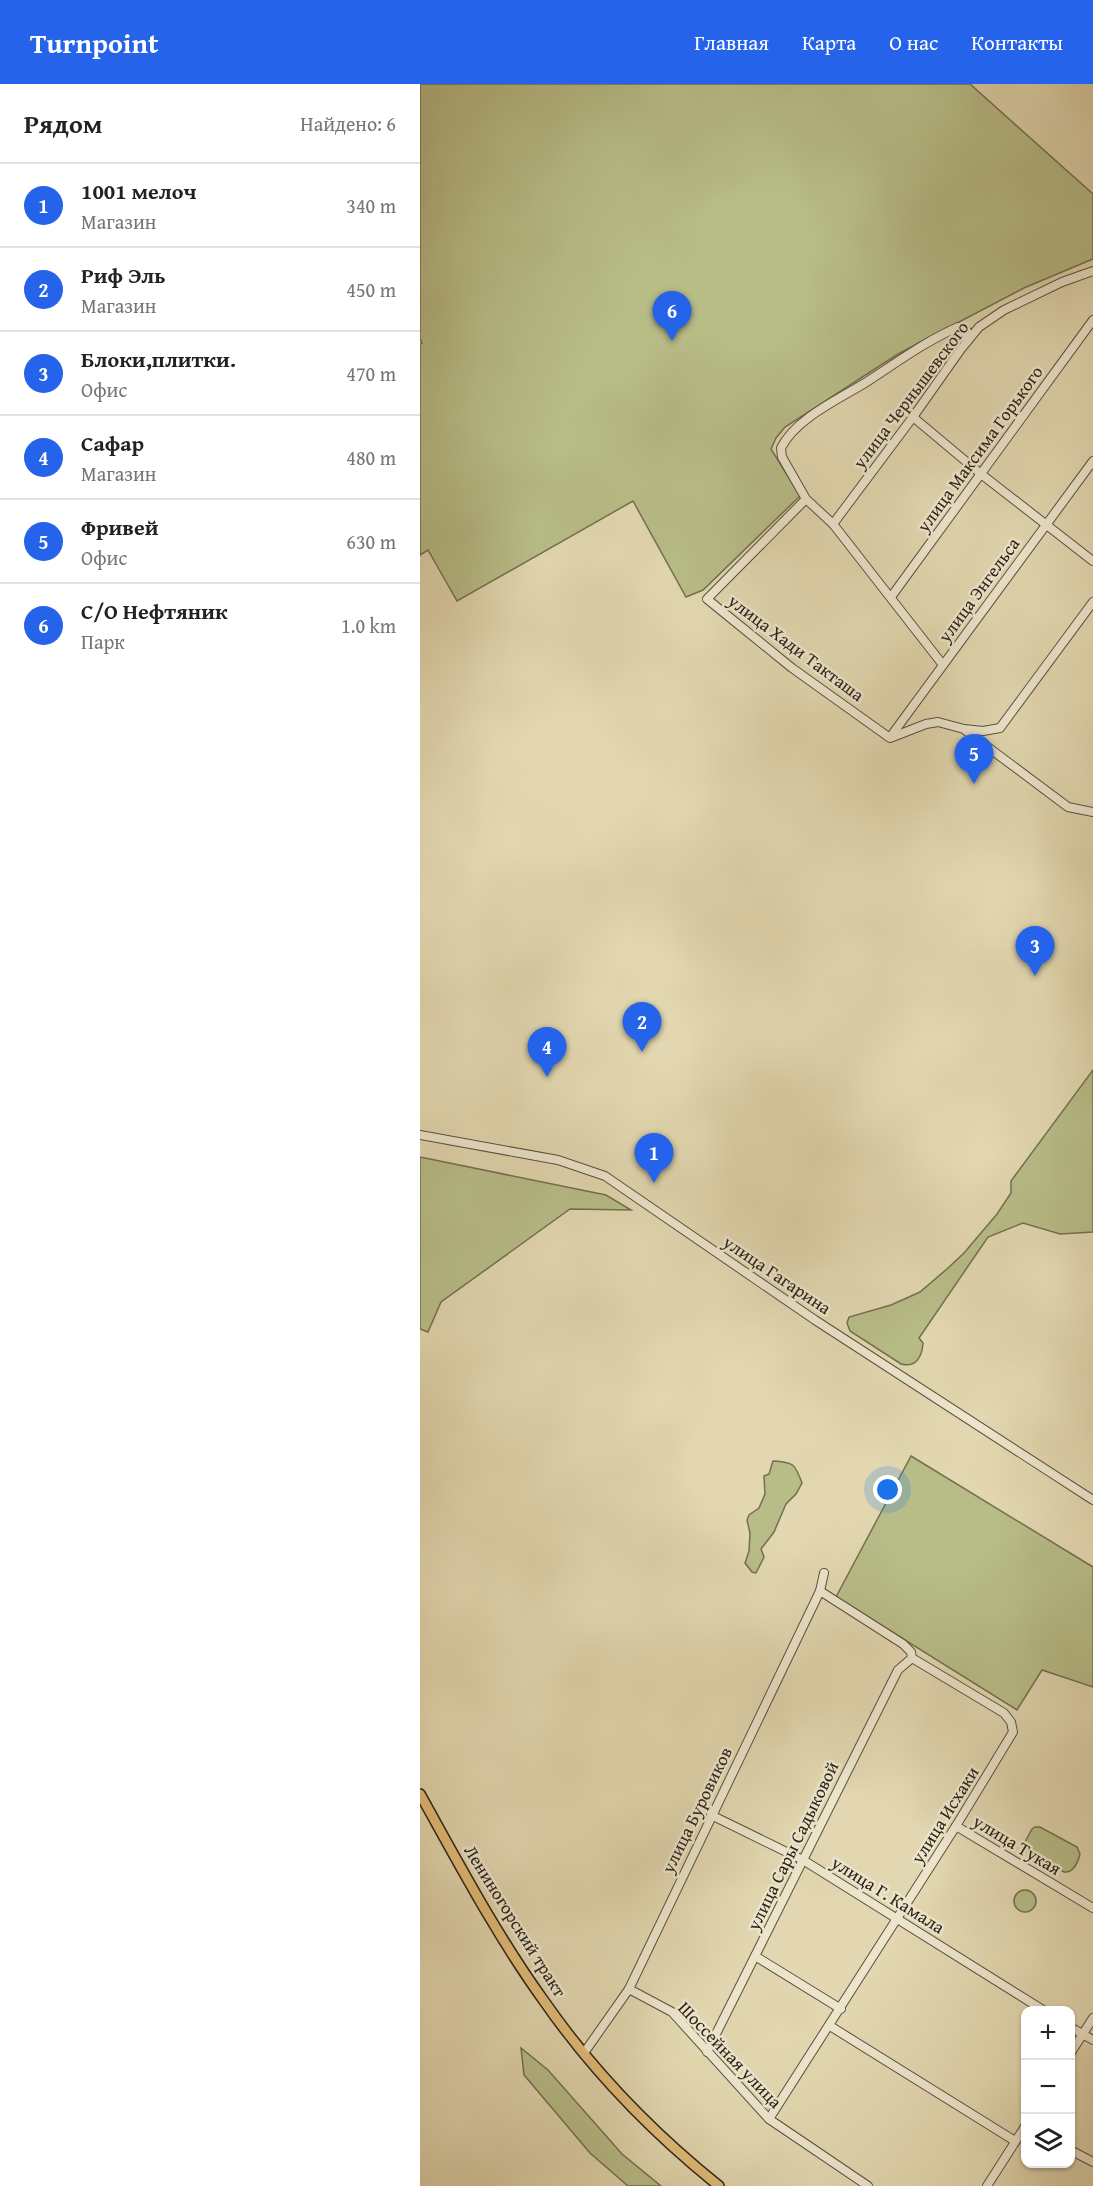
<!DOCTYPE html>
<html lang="ru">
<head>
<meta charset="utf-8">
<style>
	:root { --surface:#fff; --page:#f6f6f6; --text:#222; --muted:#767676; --line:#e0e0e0; --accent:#2563eb }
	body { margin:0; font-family:"Gentium Book Plus",serif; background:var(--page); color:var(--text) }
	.controls { position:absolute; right:18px; bottom:18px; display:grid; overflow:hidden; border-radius:12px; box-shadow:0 2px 4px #0004 }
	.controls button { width:54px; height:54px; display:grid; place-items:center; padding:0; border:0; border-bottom:2px solid var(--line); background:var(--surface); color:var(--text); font:30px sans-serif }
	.you { position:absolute; left:468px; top:1406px; width:21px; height:21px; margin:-15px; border:4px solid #fff; border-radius:50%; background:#1a73e8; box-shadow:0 0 0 9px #1a73e833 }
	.badge { display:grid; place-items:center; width:39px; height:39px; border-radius:50%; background:var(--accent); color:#fff; font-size:20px; font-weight:700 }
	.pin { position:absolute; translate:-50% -50px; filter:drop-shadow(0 2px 3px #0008) }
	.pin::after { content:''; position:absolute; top:32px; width:21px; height:18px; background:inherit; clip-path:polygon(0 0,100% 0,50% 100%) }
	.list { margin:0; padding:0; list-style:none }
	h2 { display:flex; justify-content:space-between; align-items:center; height:78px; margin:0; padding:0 24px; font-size:26px }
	h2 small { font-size:20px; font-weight:400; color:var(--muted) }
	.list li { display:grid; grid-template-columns:39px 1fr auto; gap:18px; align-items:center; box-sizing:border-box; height:84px; padding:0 24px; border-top:2px solid var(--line) }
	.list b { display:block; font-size:22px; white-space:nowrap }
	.list p { margin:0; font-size:20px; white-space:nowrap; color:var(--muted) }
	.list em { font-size:20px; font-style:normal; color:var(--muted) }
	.icon { flex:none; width:33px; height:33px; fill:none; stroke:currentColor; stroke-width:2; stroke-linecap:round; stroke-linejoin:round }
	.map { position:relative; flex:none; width:673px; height:2102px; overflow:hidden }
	header { display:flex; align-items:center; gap:36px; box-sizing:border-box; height:84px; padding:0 30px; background:var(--accent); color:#fff }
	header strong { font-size:28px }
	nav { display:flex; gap:33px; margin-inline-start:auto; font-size:21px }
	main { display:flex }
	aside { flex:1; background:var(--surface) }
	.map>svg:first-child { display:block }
	.green { fill:#b8bd88; stroke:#727050; stroke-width:1.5 }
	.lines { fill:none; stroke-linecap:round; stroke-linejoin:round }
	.minor-casing { stroke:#5a503e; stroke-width:10 }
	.major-casing { stroke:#2d2318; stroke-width:12 }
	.minor { stroke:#ece5cc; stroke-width:8 }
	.major { stroke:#e1bc78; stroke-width:9 }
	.labels { text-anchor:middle; stroke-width:5; stroke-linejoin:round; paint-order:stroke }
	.street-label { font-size:18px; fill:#2d2318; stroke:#ece5cc }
</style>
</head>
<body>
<header>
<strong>Turnpoint</strong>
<nav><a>Главная</a><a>Карта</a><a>О нас</a><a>Контакты</a></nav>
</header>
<main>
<aside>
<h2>Рядом<small>Найдено: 6</small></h2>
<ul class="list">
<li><span class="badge">1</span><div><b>1001 мелоч</b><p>Магазин</p></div><em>340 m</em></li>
<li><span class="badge">2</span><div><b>Риф Эль</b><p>Магазин</p></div><em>450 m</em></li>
<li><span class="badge">3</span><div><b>Блоки,плитки.</b><p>Офис</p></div><em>470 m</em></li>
<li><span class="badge">4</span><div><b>Сафар</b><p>Магазин</p></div><em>480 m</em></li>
<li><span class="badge">5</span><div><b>Фривей</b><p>Офис</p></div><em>630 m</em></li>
<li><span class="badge">6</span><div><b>С/О Нефтяник</b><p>Парк</p></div><em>1.0 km</em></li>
</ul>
</aside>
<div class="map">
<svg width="673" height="2102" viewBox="0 0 673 2102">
	<rect width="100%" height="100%" fill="#e2d7b0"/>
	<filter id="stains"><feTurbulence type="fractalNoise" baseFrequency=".00333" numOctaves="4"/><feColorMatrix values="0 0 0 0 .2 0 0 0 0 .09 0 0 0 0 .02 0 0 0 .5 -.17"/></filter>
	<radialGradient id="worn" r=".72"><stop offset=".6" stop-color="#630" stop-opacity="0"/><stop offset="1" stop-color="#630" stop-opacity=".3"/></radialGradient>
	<g class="green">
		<polygon points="0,0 550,0 673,110 673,175 604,204 478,270 365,343 356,354 351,365 380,412 283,506 266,513 213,417 37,517 8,466 0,471 0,260 2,259 0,255"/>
		<path d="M673,986V1148L640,1150L603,1139L568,1153L499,1254L503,1259C502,1273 496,1284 481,1280L430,1247L427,1239L429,1233L471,1221L500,1208L528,1184L544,1169L577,1130L591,1109V1097Z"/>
		<polygon points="0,1073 186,1111 211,1126 150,1125 21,1218 8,1248 0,1245"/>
		<polygon points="491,1372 673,1483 673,1603 622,1586 597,1626 416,1513"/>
		<path d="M353,1377C374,1378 375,1380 382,1399L376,1410L366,1420L354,1448L341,1465L344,1473L336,1489L332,1488L325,1479L329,1467L330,1449L327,1436L329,1431L339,1424L345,1410L344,1392L349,1390Z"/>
		<path d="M615,1743H620L657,1763L660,1770C658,1778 654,1789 644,1788L607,1767L604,1760L612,1745Z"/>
		<circle cx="605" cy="1817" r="11"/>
		<polygon points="101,1964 128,1986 202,2070 241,2102 208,2102 170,2069 104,1991"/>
	</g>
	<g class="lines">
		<g class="minor-casing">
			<g id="minor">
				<polyline points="493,333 561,390 673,477"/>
				<polyline points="386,415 287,515 372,584 470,654 506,640 518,638 544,645 563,647 580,644 673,518"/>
				<polyline points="413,440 493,333 541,265 559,243 584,226 642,198 673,187"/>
				<polyline points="471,513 673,236"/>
				<path d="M523,581L413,440L386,415L362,373L361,364C375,335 419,315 445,299C476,279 504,258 538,243H542L547,247V257"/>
				<polyline points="545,646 648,723 673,728"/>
				<polyline points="471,652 673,377"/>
				<polyline points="0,1051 138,1076 185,1092 395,1236 673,1416"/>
				<polyline points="291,1731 383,1776 623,1926"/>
				<polyline points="536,1742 673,1824"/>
				<polyline points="335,1872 421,1925"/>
				<polyline points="209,1905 252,1928 349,2035 448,2102"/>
				<polyline points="410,1942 595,2057"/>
				<polyline points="650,1943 673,1956"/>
				<polyline points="287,1968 478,1586 492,1574"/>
				<polyline points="164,1969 209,1905 400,1507 404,1489"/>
				<polyline points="650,1970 673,1934"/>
				<polyline points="349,2035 536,1742 593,1648 591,1638 584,1629 492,1574 491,1568 483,1560 400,1507"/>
				<polyline points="650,2066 673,2078"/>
				<polyline points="567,2102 606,2041"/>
			</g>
		</g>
		<g class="major-casing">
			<path id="major" d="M0,1710C39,1780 77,1852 124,1917C172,1986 233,2049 299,2102"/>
		</g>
		<use href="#minor" class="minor"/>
		<use href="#major" class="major"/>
	</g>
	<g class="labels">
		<g class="street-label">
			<text transform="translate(491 311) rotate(-53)" y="6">улица Чернышевского</text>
			<text transform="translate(560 365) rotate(-54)" y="6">улица Максима Горького</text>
			<text transform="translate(559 506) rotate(-54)" y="6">улица Энгельса</text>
			<text transform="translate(376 564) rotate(37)" y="6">улица Хади Такташа</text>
			<text transform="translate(357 1191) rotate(34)" y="6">улица Гагарина</text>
			<text transform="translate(277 1726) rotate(-64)" y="6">улица Буровиков</text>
			<text transform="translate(525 1731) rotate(-58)" y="6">улица Исхаки</text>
			<text transform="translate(597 1761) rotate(31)" y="6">улица Тукая</text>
			<text transform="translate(373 1762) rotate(-64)" y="6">улица Сары Садыковой</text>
			<text transform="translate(468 1811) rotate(32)" y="6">улица Г. Камала</text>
			<text transform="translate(95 1837) rotate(58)" y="6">Лениногорский тракт</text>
			<text transform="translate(310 1971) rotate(46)" y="6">Шоссейная улица</text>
		</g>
	</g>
	<rect width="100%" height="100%" filter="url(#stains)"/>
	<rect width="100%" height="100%" fill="url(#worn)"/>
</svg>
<div class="controls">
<button>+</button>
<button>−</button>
<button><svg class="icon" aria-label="layers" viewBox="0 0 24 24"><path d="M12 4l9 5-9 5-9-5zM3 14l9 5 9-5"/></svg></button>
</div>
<div class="you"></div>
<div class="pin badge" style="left:234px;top:1099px">1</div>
<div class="pin badge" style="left:222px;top:968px">2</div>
<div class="pin badge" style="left:615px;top:892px">3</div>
<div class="pin badge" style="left:127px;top:993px">4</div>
<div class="pin badge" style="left:554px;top:700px">5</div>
<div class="pin badge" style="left:252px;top:257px">6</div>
</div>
</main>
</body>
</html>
